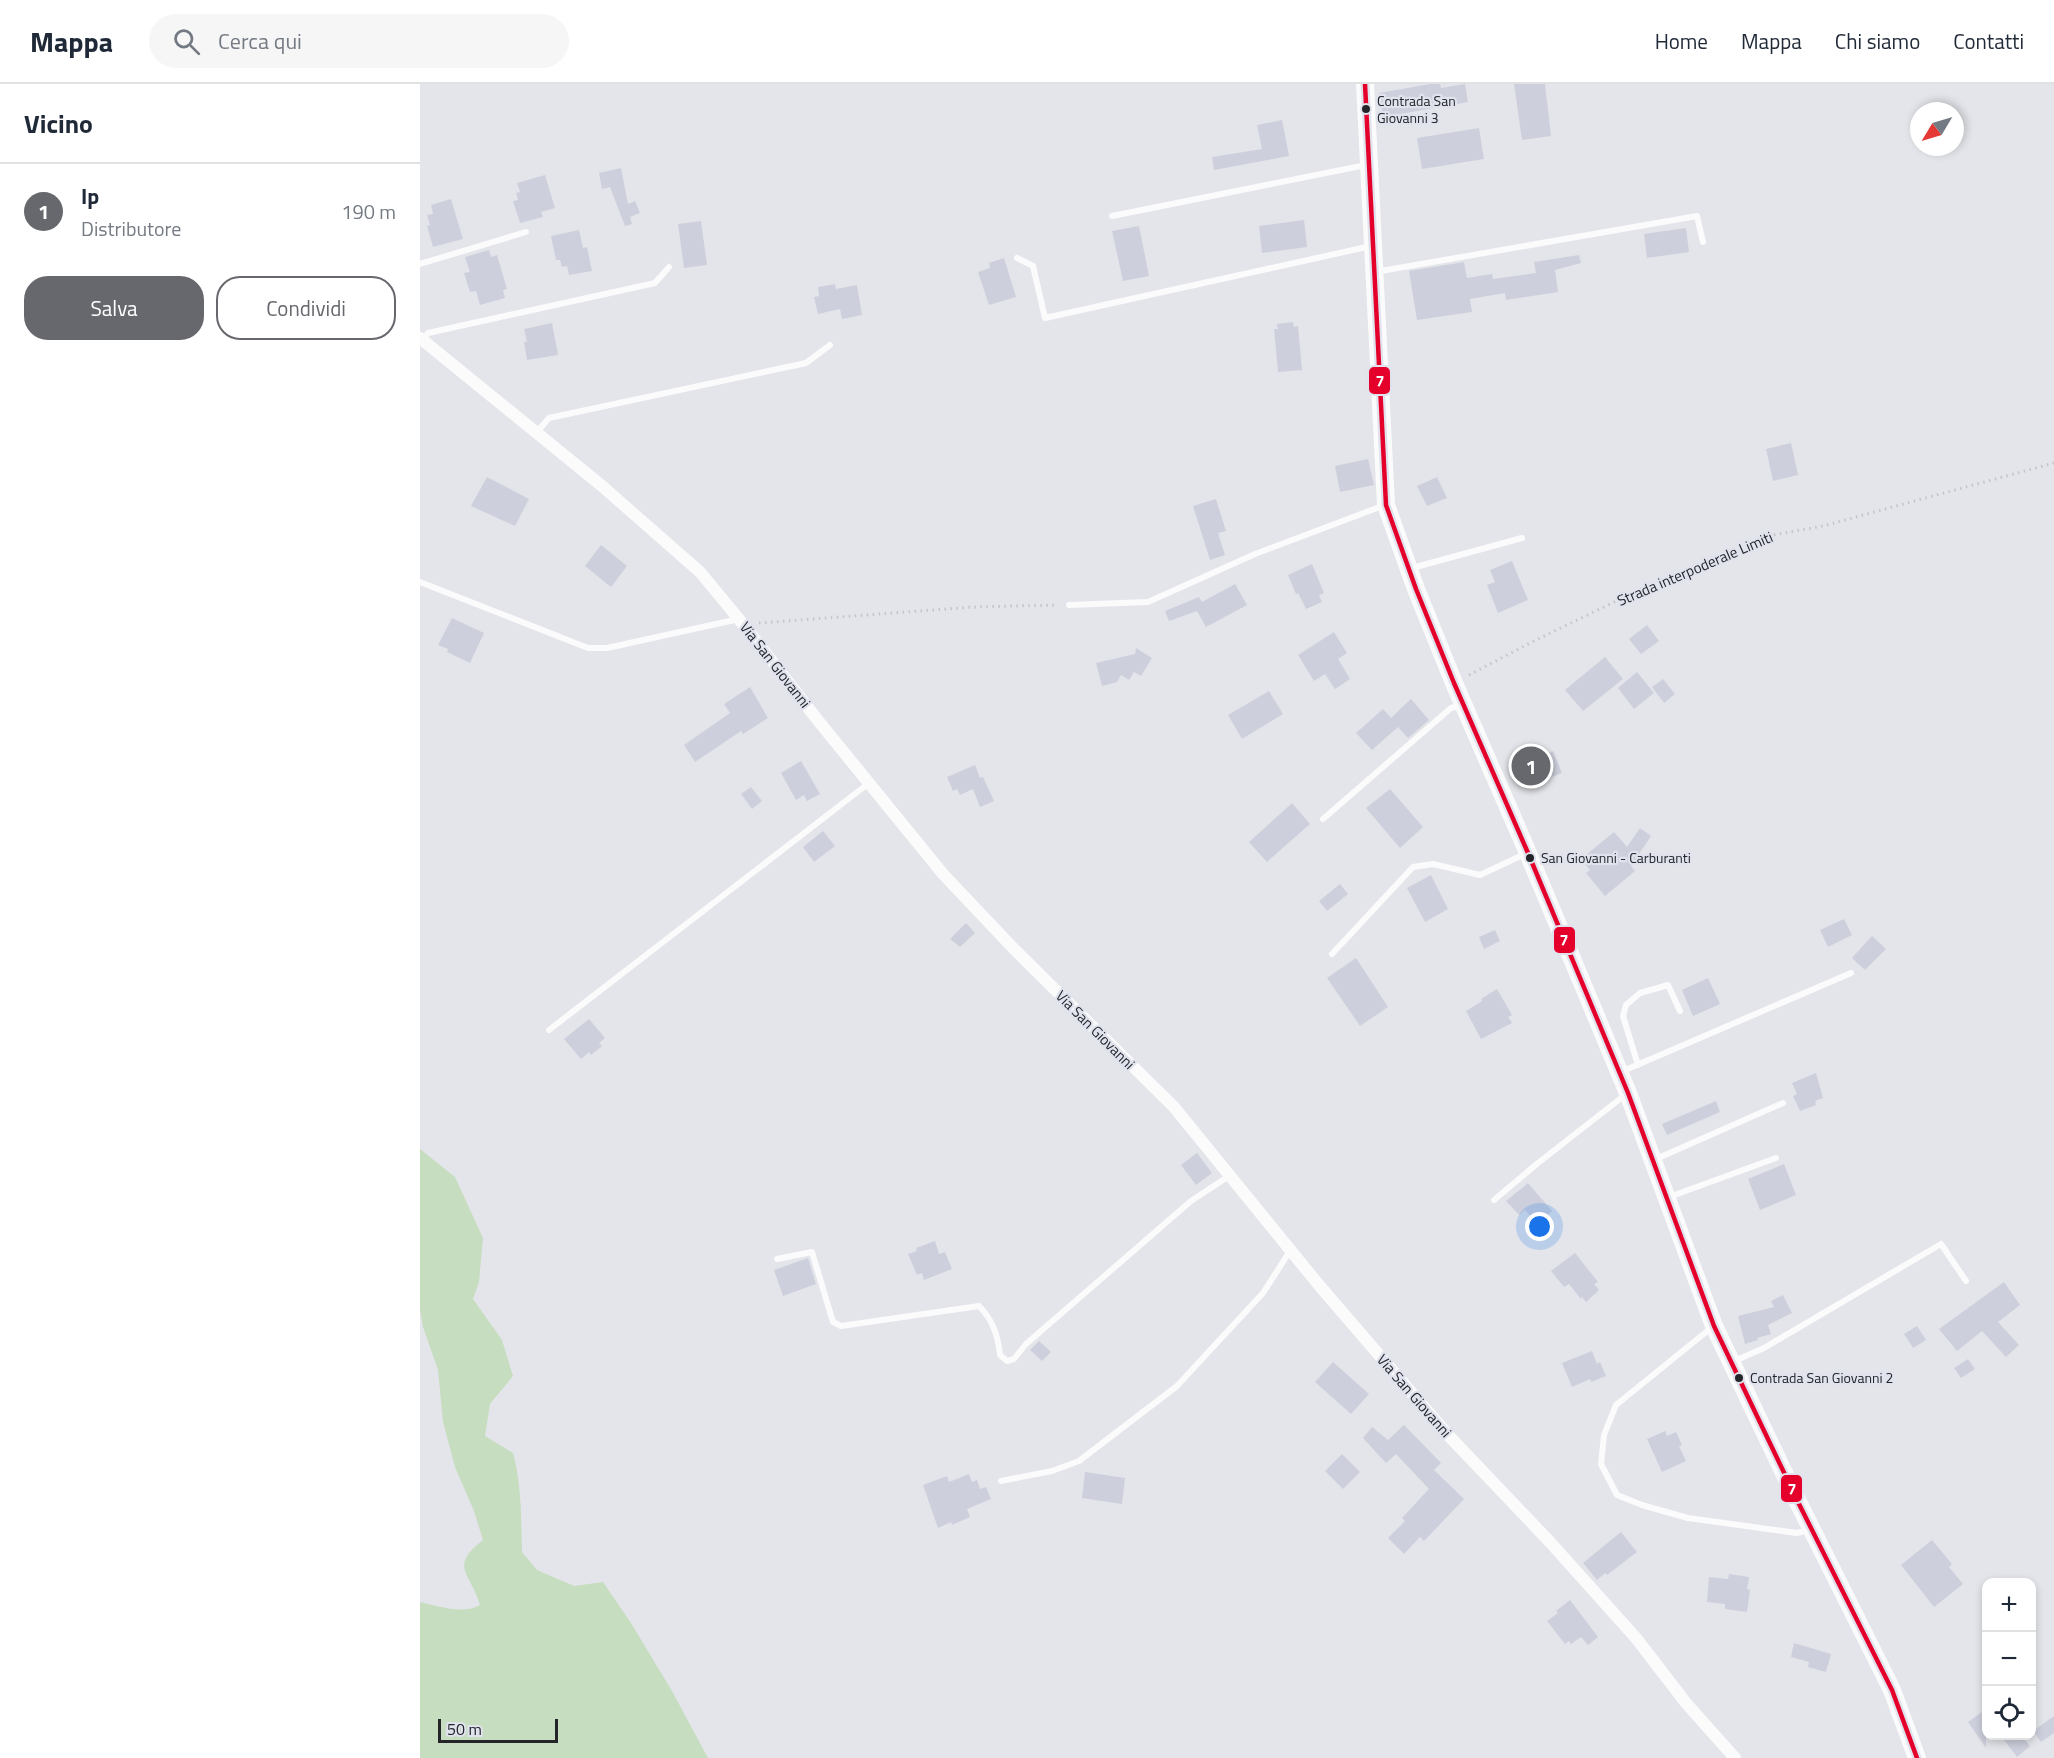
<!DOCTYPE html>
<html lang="it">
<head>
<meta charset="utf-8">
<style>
	:root { --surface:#fff; --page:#f6f6f7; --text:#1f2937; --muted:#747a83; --line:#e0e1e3; --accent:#67686d }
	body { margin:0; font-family:"Titillium Web",sans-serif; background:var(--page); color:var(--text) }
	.controls { position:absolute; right:18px; bottom:18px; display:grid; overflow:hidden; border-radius:12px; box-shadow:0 3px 9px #0003 }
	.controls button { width:54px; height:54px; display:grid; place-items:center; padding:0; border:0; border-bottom:2px solid var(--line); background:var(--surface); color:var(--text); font:30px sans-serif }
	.compass { position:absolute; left:1490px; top:18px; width:54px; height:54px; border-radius:50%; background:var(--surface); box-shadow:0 3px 9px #0003; rotate:232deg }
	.scale { position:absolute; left:18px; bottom:15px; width:120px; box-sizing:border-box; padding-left:6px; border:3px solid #232529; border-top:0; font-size:16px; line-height:21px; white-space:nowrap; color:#232529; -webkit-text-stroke:4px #e0e3ee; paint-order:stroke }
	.you { position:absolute; left:1120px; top:1143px; width:21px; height:21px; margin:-15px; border:4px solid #fff; border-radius:50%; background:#1a73e8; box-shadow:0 0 0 9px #1a73e833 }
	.badge { display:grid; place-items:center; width:39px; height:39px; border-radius:50%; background:var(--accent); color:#fff; font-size:20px; font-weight:700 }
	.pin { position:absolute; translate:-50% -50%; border:3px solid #fff; box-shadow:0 2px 6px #0006 }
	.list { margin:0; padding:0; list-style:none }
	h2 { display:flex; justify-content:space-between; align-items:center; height:78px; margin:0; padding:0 24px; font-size:26px }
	h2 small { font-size:20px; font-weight:400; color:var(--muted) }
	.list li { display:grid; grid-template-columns:39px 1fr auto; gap:18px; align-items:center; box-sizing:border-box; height:96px; padding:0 24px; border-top:2px solid var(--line) }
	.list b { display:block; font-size:22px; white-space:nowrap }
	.list p { margin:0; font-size:20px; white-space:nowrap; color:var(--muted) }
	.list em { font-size:20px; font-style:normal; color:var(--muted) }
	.actions { display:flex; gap:12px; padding:18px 24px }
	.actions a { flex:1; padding:14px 0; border:2px solid var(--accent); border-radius:24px; text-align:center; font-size:21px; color:var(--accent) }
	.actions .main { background:var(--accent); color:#fff }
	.icon { flex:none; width:33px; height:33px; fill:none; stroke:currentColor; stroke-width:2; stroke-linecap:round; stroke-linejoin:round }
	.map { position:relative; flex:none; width:1634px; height:1674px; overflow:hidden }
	header { display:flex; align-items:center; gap:36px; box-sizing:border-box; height:84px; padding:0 30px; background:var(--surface); border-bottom:2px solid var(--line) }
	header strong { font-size:28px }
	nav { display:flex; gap:33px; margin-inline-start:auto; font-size:21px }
	.search { width:420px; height:54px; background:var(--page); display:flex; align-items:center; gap:15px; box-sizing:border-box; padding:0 21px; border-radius:33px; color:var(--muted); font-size:22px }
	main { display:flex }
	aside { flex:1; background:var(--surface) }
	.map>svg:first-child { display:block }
	.green { fill:#c6ddc0 }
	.building { fill:#cdd0dc }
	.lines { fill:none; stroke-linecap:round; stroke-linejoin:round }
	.path { stroke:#c5c5c7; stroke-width:3; stroke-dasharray:1.5 4.5; stroke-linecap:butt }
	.service { stroke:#fbfbfc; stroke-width:6 }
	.minor { stroke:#fbfbfc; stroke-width:12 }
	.secondary { stroke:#fbfbfc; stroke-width:18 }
	.bus-1-casing { stroke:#e0e3ee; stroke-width:9 }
	.bus-1 { stroke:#e4002b; stroke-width:4.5 }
	.bus-dot { fill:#232529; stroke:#e0e3ee; stroke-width:2 }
	.labels { text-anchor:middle; stroke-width:4.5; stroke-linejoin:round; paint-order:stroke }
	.bus-label { font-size:14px; fill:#232529; stroke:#e0e3ee; text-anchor:start }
	.street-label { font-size:15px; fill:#232529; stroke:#e0e3ee }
	.line-badge { stroke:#e0e3ee; stroke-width:2 }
	.badge-label { font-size:16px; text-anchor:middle; font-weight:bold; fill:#fff }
</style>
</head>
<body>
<header>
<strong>Mappa</strong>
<div class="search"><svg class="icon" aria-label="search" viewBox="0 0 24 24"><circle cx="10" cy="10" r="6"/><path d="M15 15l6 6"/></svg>Cerca qui</div>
<nav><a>Home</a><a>Mappa</a><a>Chi siamo</a><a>Contatti</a></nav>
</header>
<main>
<aside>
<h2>Vicino<small></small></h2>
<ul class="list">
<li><span class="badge">1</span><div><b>Ip</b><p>Distributore</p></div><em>190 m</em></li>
</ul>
<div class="actions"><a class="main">Salva</a><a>Condividi</a></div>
</aside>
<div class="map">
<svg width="1634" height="1674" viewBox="0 0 1634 1674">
	<rect width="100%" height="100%" fill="#e4e5ea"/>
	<path class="green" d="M0,1065L35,1093L63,1154L59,1198L53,1215L82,1256L93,1292L70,1320L65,1352L93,1369C102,1402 101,1434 102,1468L117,1486L154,1502L183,1498L211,1539L252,1607L288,1674H0V1518C17,1522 44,1531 60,1521C51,1489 28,1483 63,1456L54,1427L35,1383L23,1338L18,1286L3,1243L0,1226Z"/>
	<g class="building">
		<polygon points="1010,0 1020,0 1021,4 1045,0 1048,18 963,33 959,9"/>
		<polygon points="1094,0 1125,0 1131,52 1102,56"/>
		<polygon points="862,36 869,72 794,86 792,73 842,65 837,41"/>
		<polygon points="1059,44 1064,75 1002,85 997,54"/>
		<polygon points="201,84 208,120 215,117 220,129 210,133 212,140 205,142 190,103 182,105 179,89"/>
		<polygon points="125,91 135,124 121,128 123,133 100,139 93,117 98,116 96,109 100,108 97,99"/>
		<polygon points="31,115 43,155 13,163 7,142 10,141 7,131 13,130 11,121"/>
		<polygon points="884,136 887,163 842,169 839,142"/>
		<polygon points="281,137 287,181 264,184 258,140"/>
		<polygon points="719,142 729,192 703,197 692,147"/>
		<polygon points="1266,144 1269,168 1227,174 1224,150"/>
		<polygon points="159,146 163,164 167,163 172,187 149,191 147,182 142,183 140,176 136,176 131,152"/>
		<polygon points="69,166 71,173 77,171 87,205 83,206 85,214 60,221 56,207 50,208 44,189 50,188 45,173"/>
		<polygon points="1159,171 1161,179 1135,186 1138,208 1086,216 1085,209 1050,215 1052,228 997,236 989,187 1044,178 1047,194 1072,190 1073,195 1116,189 1114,178"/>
		<polygon points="584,174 596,213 569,221 558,188 570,184 569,179"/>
		<polygon points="415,200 416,205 437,201 442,231 422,235 420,225 398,230 394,213 399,212 398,203"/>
		<polygon points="873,238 874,243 878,242 882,286 858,288 854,245 858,245 857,240"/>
		<polygon points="132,239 138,271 107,276 104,258 107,258 104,245"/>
		<polygon points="1371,359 1378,391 1353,397 1346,365"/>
		<polygon points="948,375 954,401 920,408 915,382"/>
		<polygon points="67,393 109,415 95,442 51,422"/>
		<polygon points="1017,393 1027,414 1007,422 997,402"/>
		<polygon points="796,415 806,447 798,449 805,471 790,476 773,422"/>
		<polygon points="181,461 207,482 191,503 165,482"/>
		<polygon points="1092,477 1108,516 1078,529 1067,501 1075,498 1070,486"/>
		<polygon points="892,480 904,509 899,511 902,518 886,525 878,509 876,510 868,491"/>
		<polygon points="815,500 827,521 786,543 777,527 749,537 745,527 779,513 782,518"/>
		<polygon points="32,534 64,549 50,579 27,568 28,565 18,561"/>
		<polygon points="1227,541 1239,557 1221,570 1209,555"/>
		<polygon points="914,548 927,569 918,575 930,595 915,605 905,590 894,597 878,571"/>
		<polygon points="716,564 732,574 721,592 714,588 709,596 701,591 697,598 682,602 676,579 715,570"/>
		<polygon points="1185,573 1203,595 1163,627 1145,606"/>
		<polygon points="1217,588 1234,609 1214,625 1198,604"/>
		<polygon points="1243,595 1255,610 1244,619 1232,603"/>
		<polygon points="330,603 348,634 323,650 321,647 275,678 264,661 310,629 304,620"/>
		<polygon points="849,607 863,630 822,655 808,631"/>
		<polygon points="991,615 1009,636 988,654 978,643 952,666 936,649 963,625 971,634"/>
		<polygon points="1114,661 1119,673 1133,667 1142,689 1105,704 1091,670"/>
		<polygon points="381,677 400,710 387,717 384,711 376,716 361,689"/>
		<polygon points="555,681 560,694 563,693 574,717 560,723 553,705 540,711 537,705 533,707 527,693"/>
		<polygon points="331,703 342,717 332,725 321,710"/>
		<polygon points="970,705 1003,743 980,764 946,724"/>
		<polygon points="872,719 890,740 847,778 829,758"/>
		<polygon points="1220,744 1231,752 1211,782 1215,787 1185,812 1166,789 1170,786 1161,775 1194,748 1207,763"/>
		<polygon points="403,747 415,762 394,778 383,763"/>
		<polygon points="1011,791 1028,825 1005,838 987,804"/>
		<polygon points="920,800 928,810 907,827 899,817"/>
		<polygon points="1424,835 1432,851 1408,863 1400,846"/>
		<polygon points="546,839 555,849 540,863 530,855"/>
		<polygon points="1075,846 1080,857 1064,865 1059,853"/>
		<polygon points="1452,852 1466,865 1445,886 1432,874"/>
		<polygon points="936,874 968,923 940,942 907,894"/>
		<polygon points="1288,894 1300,920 1273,932 1262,906"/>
		<polygon points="1077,905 1092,931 1088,933 1092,939 1061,955 1046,927 1062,917 1061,915"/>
		<polygon points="169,935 185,954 179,959 182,962 171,971 169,968 161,975 144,955"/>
		<polygon points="1396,989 1403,1014 1395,1017 1396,1021 1380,1027 1373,1012 1377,1010 1372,999"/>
		<polygon points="1296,1017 1300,1028 1247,1051 1242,1040"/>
		<polygon points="777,1069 792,1089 776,1101 761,1081"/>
		<polygon points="1364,1080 1376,1111 1340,1126 1328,1095"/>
		<polygon points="1108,1099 1132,1127 1117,1140 1105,1126 1099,1131 1086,1117"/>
		<polygon points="515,1157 519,1170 525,1168 532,1185 504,1196 502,1189 497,1191 488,1170 497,1167 496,1164"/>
		<polygon points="1155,1169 1178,1198 1174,1200 1179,1206 1166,1218 1162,1213 1161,1215 1149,1200 1144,1203 1131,1187"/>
		<polygon points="388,1174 396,1200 363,1212 354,1186"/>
		<polygon points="1584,1198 1600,1221 1578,1238 1599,1261 1586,1273 1562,1247 1537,1267 1519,1245"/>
		<polygon points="1363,1211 1372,1229 1348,1241 1351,1250 1337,1254 1338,1256 1325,1260 1318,1232 1354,1223 1351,1217"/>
		<polygon points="1497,1242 1506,1256 1493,1264 1484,1250"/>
		<polygon points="619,1257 631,1268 622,1277 610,1266"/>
		<polygon points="1172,1267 1177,1280 1180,1278 1186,1292 1171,1298 1170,1295 1152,1303 1142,1279"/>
		<polygon points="1548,1275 1555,1285 1541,1294 1534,1284"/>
		<polygon points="913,1278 949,1310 931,1330 895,1298"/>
		<polygon points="984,1341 1021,1379 1014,1386 1044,1415 1004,1457 1000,1453 984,1470 968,1454 985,1437 982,1434 1009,1405 976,1370 966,1379 943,1354 952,1343 968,1356"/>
		<polygon points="1245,1347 1247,1352 1256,1348 1262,1361 1259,1362 1266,1377 1242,1388 1227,1355"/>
		<polygon points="922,1370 940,1388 923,1405 905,1387"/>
		<polygon points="665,1388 705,1394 702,1420 662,1414"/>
		<polygon points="549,1390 552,1398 557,1396 560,1405 566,1403 571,1415 547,1425 550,1433 532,1441 531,1438 518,1444 503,1401 527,1392 529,1398"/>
		<polygon points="1201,1448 1217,1468 1187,1491 1185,1489 1177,1496 1163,1479"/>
		<polygon points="1512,1456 1532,1480 1529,1483 1543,1500 1514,1523 1481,1481"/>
		<polygon points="1309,1490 1329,1493 1327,1505 1330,1506 1327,1528 1305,1525 1305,1520 1287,1518 1289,1493 1308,1495"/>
		<polygon points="1150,1516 1178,1553 1168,1561 1161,1553 1151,1560 1149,1557 1145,1560 1127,1537 1138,1529 1136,1527"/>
		<polygon points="1374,1559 1411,1570 1406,1588 1388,1583 1389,1578 1371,1573"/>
		<polygon points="1566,1625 1566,1664 1548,1638"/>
		<polygon points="1634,1632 1634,1649 1621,1658 1613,1647"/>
		<polygon points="1581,1652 1602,1652 1610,1662 1597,1673"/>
	</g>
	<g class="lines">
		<g class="path">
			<polyline points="339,539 553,523 638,521"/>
			<polyline points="1049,591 1112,558 1223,504 1331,463 1353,451 1403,442 1634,379"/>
		</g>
		<g class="service">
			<polyline points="692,132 946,81"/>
			<polyline points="597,174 613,182 625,234 951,162"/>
			<polyline points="0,180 106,148"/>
			<polyline points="955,188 1277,132 1283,158"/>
			<polyline points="3,256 8,249 235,199 249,183"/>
			<polyline points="117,348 129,334 386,279 410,261"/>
			<polyline points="992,484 1102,454"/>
			<polyline points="0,498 168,564 187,564 319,535"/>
			<polyline points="649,521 728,518 835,470 965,421"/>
			<polyline points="903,735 1031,624 1043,621"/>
			<polyline points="912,870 993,783 1013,780 1060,791 1107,769"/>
			<polyline points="129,946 449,699"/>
			<polyline points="1218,981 1203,932 1206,921 1220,909 1248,901 1260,927"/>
			<polyline points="1203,987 1431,889"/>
			<polyline points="1236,1075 1363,1019"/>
			<polyline points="1249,1113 1356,1074"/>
			<polyline points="1074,1116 1118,1079 1205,1011"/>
			<path d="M357,1175L392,1168L413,1238L421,1242L559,1222C573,1236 578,1252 580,1271L587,1277L594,1275L606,1260L771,1117L809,1092"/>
			<polyline points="1291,1244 1196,1321 1184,1351 1181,1380 1197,1411 1222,1421 1268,1434 1377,1449 1389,1446"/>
			<polyline points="1312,1278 1344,1264 1521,1160 1546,1197"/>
			<polyline points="581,1397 632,1387 659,1377 757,1302 843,1209 870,1167"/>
		</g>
		<polyline class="minor" points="0,254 182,402 280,488 323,540 400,639 523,790 593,864 754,1023 898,1200 1028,1351 1129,1457 1216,1554 1266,1619 1315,1674"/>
		<polyline class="secondary" points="945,0 966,421 996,505 1034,599 1108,769 1208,1009 1294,1242 1378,1418 1472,1606 1497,1674"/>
		<g class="bus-1-casing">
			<polyline id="bus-1" points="945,0 966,421 996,505 1034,599 1108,769 1208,1009 1294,1242 1378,1418 1472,1606 1497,1674"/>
		</g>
		<use href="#bus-1" class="bus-1"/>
	</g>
	<g class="bus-dot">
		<circle cx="946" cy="25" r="5"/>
		<circle cx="1110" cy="774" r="5"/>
		<circle cx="1319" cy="1294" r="5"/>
	</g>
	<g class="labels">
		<g class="bus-label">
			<text x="957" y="22">Contrada San<tspan x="957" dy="17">Giovanni 3</tspan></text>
			<text x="1121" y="779">San Giovanni - Carburanti</text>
			<text x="1330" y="1299">Contrada San Giovanni 2</text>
		</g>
		<g class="street-label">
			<text transform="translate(1275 485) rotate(-23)" y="5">Strada interpoderale Limiti</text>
			<text transform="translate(355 581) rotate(52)" y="5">Via San Giovanni</text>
			<text transform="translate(675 946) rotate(45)" y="5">Via San Giovanni</text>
			<text transform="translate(994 1312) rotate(49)" y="5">Via San Giovanni</text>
		</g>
	</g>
	<g class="line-badge">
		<rect x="948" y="282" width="23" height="29" rx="6" fill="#e4002b"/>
		<rect x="1133" y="842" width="23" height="28" rx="6" fill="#e4002b"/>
		<rect x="1360" y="1390" width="23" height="29" rx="6" fill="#e4002b"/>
	</g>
	<g class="badge-label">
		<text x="960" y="303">7</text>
		<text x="1144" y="862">7</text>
		<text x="1372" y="1411">7</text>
	</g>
</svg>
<div class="controls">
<button>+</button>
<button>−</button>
<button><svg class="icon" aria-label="locate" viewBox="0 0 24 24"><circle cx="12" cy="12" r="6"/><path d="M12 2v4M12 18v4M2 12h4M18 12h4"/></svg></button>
</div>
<svg class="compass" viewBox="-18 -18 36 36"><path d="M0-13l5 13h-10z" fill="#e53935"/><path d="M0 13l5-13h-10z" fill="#747a83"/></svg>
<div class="scale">50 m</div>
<div class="you"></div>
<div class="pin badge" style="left:1111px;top:682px">1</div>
</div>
</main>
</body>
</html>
